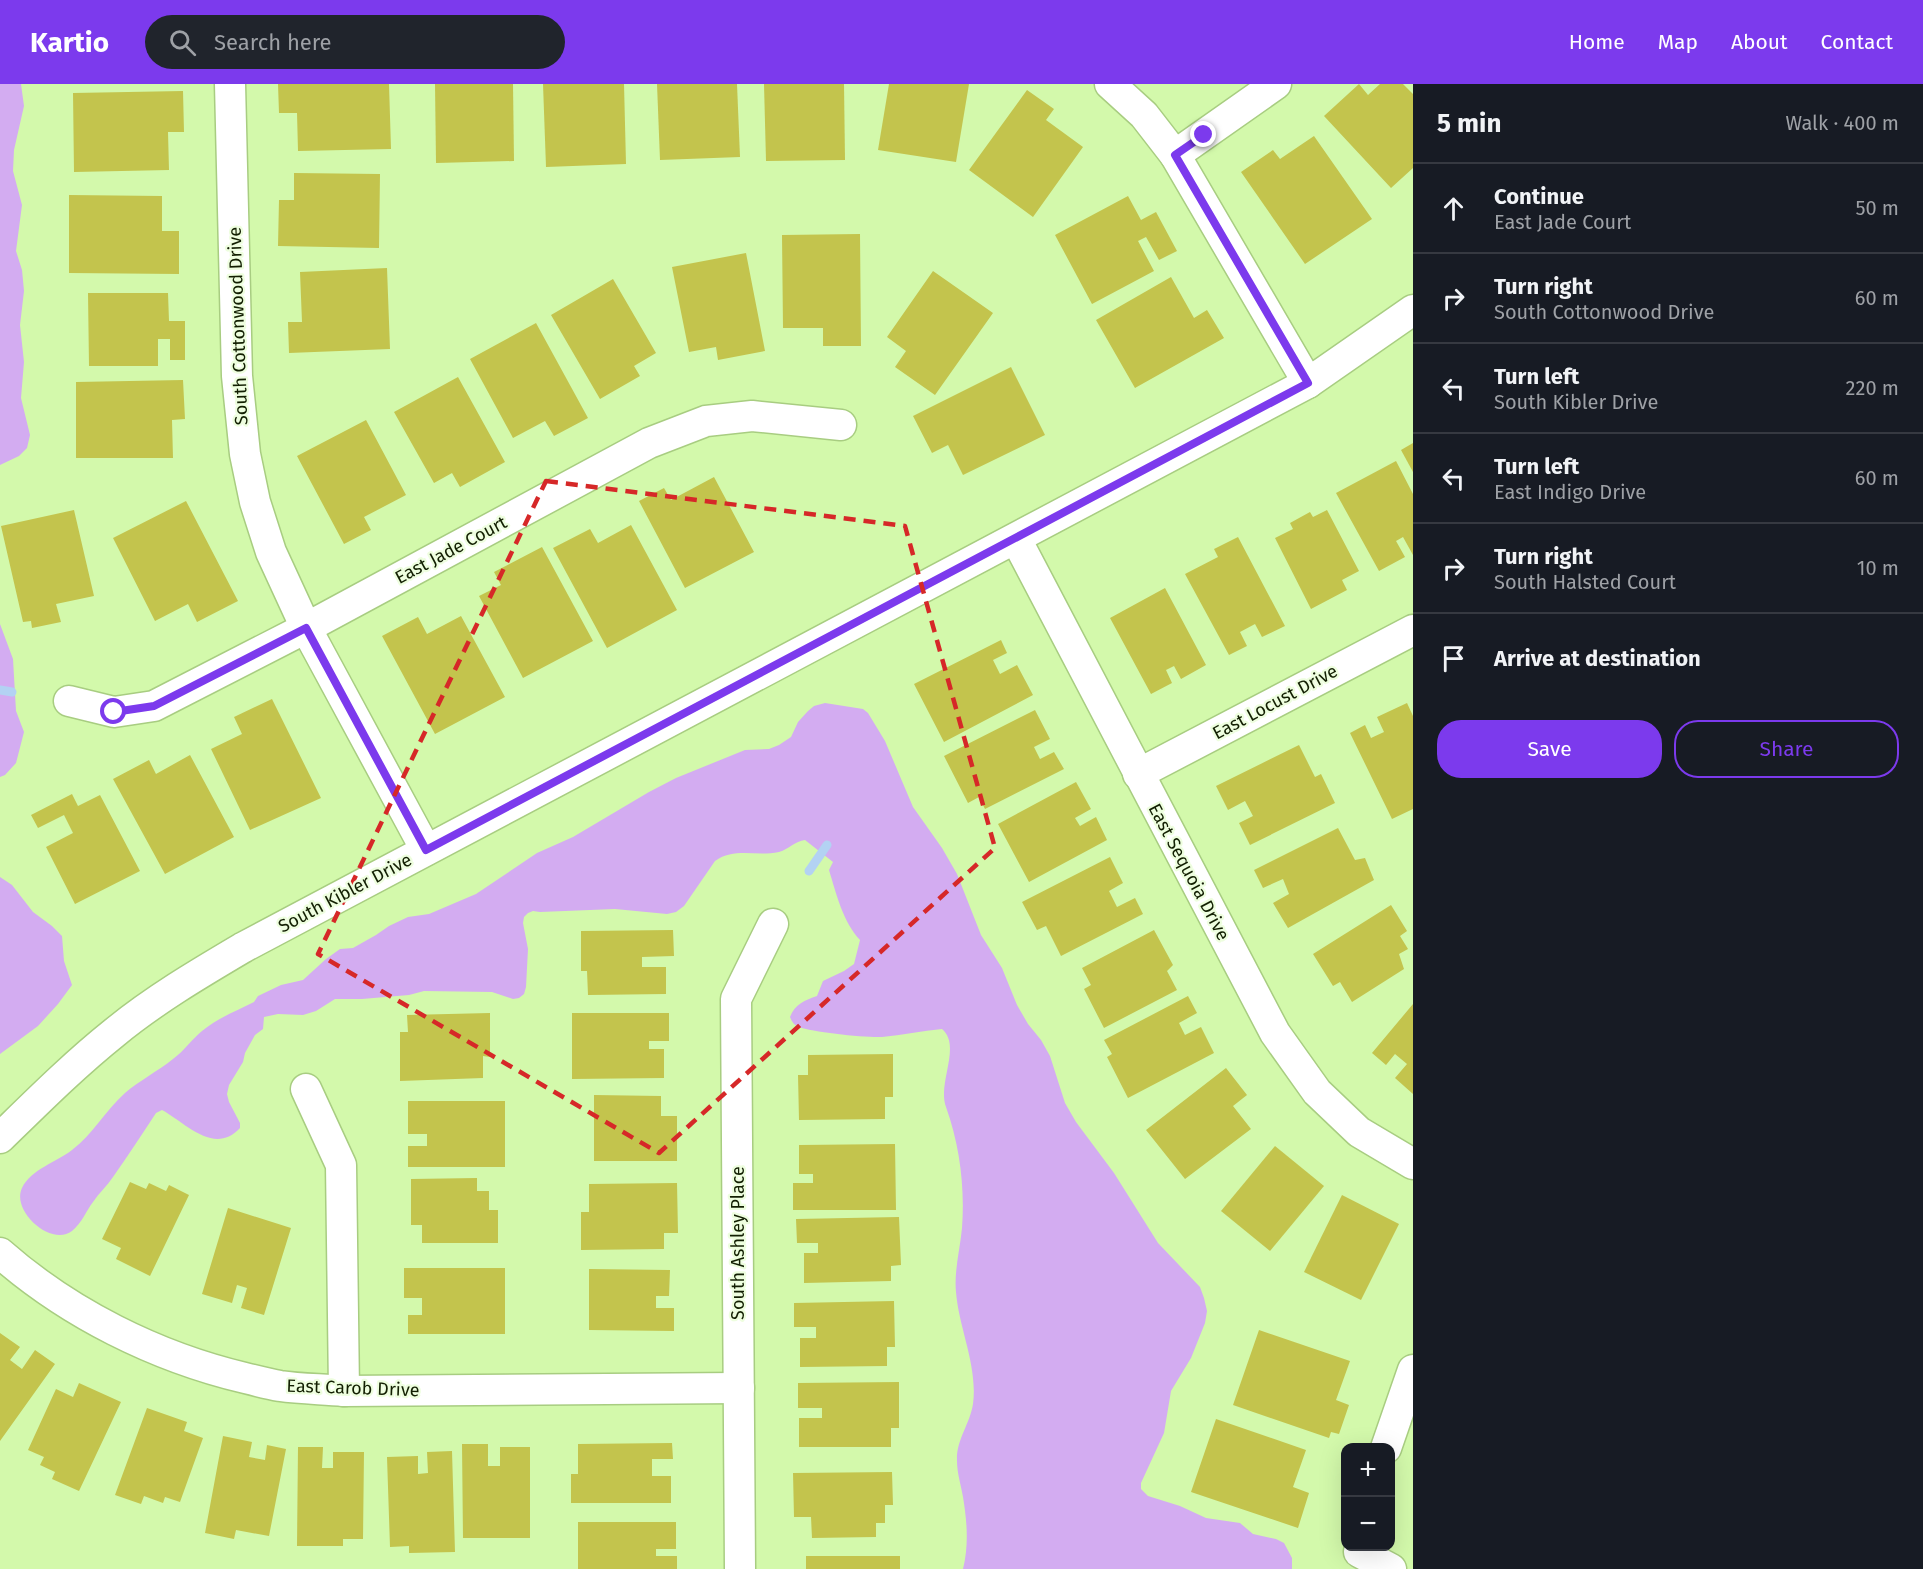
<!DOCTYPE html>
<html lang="en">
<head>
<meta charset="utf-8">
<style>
	:root { --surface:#171b24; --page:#20242c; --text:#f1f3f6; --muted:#9ea1a6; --line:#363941; --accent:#7c3aed }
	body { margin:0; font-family:"Fira Sans",sans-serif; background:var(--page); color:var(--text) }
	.controls { position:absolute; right:18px; bottom:18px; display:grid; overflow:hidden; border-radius:12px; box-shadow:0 6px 24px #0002 }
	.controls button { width:54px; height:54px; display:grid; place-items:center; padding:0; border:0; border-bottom:2px solid var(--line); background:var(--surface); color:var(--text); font:30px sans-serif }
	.stop { position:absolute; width:18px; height:18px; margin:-14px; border:4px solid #7c3aed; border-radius:50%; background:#fff }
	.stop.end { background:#7c3aed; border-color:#fff; box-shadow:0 2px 6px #0008 }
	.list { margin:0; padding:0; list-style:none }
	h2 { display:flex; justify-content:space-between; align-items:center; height:78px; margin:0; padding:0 24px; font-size:26px }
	h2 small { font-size:20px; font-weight:400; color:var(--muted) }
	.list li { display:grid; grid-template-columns:39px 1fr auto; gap:18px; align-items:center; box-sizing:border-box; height:90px; padding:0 24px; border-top:2px solid var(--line) }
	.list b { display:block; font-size:22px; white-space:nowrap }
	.list p { margin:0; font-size:20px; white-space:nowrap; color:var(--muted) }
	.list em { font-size:20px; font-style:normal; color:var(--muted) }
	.actions { display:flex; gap:12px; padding:18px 24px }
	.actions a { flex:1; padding:14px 0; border:2px solid var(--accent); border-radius:24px; text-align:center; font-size:21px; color:var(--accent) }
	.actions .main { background:var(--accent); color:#fff }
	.icon { flex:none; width:33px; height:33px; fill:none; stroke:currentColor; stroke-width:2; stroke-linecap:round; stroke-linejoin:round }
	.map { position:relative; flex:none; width:1413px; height:1485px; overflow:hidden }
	header { display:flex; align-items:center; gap:36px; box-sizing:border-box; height:84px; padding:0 30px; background:var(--accent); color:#fff }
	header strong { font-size:28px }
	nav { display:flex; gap:33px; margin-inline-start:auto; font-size:21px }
	.search { width:420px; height:54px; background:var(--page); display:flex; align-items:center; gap:15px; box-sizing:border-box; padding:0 21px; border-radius:33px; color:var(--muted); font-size:22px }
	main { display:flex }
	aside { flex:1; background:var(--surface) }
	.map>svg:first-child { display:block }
	.green { fill:#d3acf1 }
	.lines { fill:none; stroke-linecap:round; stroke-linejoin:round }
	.stream { stroke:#b3d2f3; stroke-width:9 }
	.building { fill:#c3c44d }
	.street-casing { stroke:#a8cd81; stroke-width:33 }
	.street { stroke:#fff; stroke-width:30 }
	.route { stroke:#7c3aed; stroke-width:8 }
	.marked { fill:none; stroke:#d62828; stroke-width:4.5; stroke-dasharray:12 8; stroke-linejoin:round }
	.labels { text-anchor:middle; stroke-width:4.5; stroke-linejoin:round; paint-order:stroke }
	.street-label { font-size:18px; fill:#121f02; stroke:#eefedf }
</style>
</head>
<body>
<header>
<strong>Kartio</strong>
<div class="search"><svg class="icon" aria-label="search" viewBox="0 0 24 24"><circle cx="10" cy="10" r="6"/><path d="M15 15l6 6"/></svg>Search here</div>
<nav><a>Home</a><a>Map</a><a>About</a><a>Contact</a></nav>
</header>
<main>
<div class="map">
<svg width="1413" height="1485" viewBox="0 0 1413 1485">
	<rect width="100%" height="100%" fill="#d3f9ab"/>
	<g class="green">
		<polygon points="0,0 21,0 24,22 14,66 13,87 22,121 16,167 22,186 24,207 20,241 24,278 21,314 30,351 27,364 19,372 0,381"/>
		<polygon points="0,540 13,575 16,627 24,648 16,679 5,691 0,693"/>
		<path d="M825,619L863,625L868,629L885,657L913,723L942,764L957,790L981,851L1002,884L1017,921L1028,940L1041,956L1050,972L1065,1019L1076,1038L1114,1089L1158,1159L1200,1203L1204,1214L1207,1227L1205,1239L1191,1274L1171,1307L1164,1349L1141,1399V1405L1148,1412L1180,1422L1206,1434L1240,1439L1253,1450L1276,1455L1284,1459L1292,1474V1485H963C969,1461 967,1437 963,1413C961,1401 957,1389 957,1377C956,1356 970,1340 973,1320C978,1282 959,1245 956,1208C954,1187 960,1165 962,1144C965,1104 960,1062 946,1023C937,999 962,962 942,945C922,947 902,951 882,953C867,954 812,948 799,943C794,941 792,938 790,933C795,920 805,916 817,912L823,897L844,887L854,880L860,856C843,838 836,809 829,786L833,778L805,756C795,757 789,765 779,768C756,773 735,763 715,777L684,822L676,828L667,830L615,825L540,828L533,827L528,829L524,833L523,839L528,865L526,903L524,910L519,914L513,915L492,908L424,907L409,911L362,915H335L316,927L303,931L278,930L264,933L263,945L255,951L245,969L243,978L229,1001L227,1010L229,1018L240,1039V1044C214,1072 186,1039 162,1026L156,1029C142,1050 128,1072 113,1093C107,1102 99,1109 93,1118C86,1127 82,1139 72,1147C51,1163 11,1127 22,1104C31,1085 57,1078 72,1066C93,1050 105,1027 125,1009C139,997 158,987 173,975C184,967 192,955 202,947C218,934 236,927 254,918L258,912L281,901L303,896L326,875L340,865L353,864L376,851L389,842L408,833L429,830L476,810L537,769L573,753L649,708L676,694L745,666L769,665L779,661L791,653L798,638L808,627L814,622Z"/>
		<polygon points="0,793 12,801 33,828 52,842 62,852 64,877 72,901 58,920 38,942 0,970"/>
	</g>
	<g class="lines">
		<g class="stream">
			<polyline points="0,606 12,608"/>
			<polyline points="809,787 827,761"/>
		</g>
	</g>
	<g class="building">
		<polygon points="278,0 389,0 391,65 298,67 297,29 279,29"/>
		<polygon points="435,0 513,0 514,77 436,79"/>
		<polygon points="543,0 624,0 626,80 546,83"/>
		<polygon points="657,0 737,0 740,73 660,76"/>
		<polygon points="764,0 844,0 845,76 766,77"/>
		<polygon points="889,0 969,0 956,78 878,66"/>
		<polygon points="1359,0 1368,11 1380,0 1403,0 1413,10 1413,84 1391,104 1324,32"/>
		<polygon points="1027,6 1054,25 1046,36 1083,63 1033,133 969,86"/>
		<polygon points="183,7 184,48 168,48 169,86 74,88 73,9"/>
		<polygon points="1314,52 1372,135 1305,180 1241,88 1273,66 1280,75"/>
		<polygon points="294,89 380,90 379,164 278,162 279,116 294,116"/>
		<polygon points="69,111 162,112 162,147 179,147 179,190 69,189"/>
		<polygon points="1128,112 1141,136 1156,128 1177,167 1159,176 1146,153 1138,157 1154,187 1092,220 1055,151"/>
		<polygon points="860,150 861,262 823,262 823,244 783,244 782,151"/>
		<polygon points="746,169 765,267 718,276 716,263 689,268 672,183"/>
		<polygon points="387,184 390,265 289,269 288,238 302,238 300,188"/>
		<polygon points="933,187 993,229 935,311 895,283 906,267 887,253"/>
		<polygon points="1171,193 1194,234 1207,226 1224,254 1135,304 1096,236"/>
		<polygon points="613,195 656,269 634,282 640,292 600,315 551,231"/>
		<polygon points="88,209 168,209 169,237 185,237 185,276 170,276 170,255 158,255 158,282 89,282"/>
		<polygon points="536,239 588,334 554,352 545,337 513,354 470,275"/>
		<polygon points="1011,283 1045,351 963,391 948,361 932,369 913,332"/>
		<polygon points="458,293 505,378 460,403 452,389 434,399 394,328"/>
		<polygon points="183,296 185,335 172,336 173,374 76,374 76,298"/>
		<polygon points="366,336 406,411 364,433 371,446 344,460 297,372"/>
		<polygon points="1413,359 1413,388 1401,366"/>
		<polygon points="1396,377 1413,410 1413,471 1403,453 1396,457 1405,473 1379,487 1336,409"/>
		<polygon points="714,393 754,468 685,504 639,417 664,404 671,416"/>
		<polygon points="186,417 238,517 197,538 188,520 155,537 113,454"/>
		<polygon points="74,426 94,512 56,520 61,538 32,544 31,537 23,538 1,442"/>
		<polygon points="1327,426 1359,487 1342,496 1347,506 1311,525 1275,454 1293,445 1290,439 1310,428 1313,433"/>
		<polygon points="631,441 677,526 607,564 553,464 590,445 598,459"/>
		<polygon points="1238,453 1285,542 1262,553 1255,540 1240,548 1247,562 1229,571 1185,490 1218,473 1214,465"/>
		<polygon points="542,463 593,557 523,594 479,512 501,501 494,488"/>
		<polygon points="1165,504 1206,581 1181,595 1174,582 1166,586 1172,599 1151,610 1110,534"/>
		<polygon points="461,532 505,613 435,650 382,552 418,533 427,550"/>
		<polygon points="1001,556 1007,569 993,576 1000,590 1017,581 1033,611 944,658 914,600"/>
		<polygon points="272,615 321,714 250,746 211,665 242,650 234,633"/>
		<polygon points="1407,619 1413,632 1413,725 1392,735 1350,649 1365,641 1371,654 1384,648 1377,633"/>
		<polygon points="1035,626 1050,655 1034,663 1040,675 1054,668 1064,685 985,725 979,713 968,719 944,672"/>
		<polygon points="1299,661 1315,693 1321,690 1335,719 1250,761 1239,739 1253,732 1245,717 1228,726 1216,702"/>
		<polygon points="190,671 234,753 165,790 113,695 149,676 156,690"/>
		<polygon points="1076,698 1091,725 1075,734 1080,742 1096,733 1107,756 1029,798 998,740"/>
		<polygon points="72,710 78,722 100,711 140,787 75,820 46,763 73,749 64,731 38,744 31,731"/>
		<polygon points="1338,744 1355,776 1365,774 1374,796 1288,844 1273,819 1289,810 1283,795 1263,804 1254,786"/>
		<polygon points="1110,773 1123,799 1109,807 1117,823 1135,814 1143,830 1061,872 1046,842 1037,846 1022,818"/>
		<polygon points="1391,821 1407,847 1400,852 1408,865 1399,870 1404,885 1352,918 1340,898 1333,902 1313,870"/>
		<polygon points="673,846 674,872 642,873 642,883 666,883 666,910 588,911 587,887 581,887 581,847"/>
		<polygon points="1154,846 1173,881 1167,887 1177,906 1104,944 1084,905 1091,901 1082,884"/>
		<polygon points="1188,912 1197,929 1179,939 1185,951 1201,943 1214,969 1128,1014 1107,973 1112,970 1104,956"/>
		<polygon points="1413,920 1413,1010 1395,994 1407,980 1395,970 1386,981 1372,969"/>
		<polygon points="490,929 490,973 483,972 483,994 400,997 400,948 408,948 407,931"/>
		<polygon points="572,929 669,929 669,957 649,957 649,965 664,965 664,994 572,995"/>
		<polygon points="893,970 893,1013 885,1013 885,1035 799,1036 798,991 808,991 808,971"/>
		<polygon points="1226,984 1247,1011 1233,1022 1251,1045 1185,1095 1146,1046"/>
		<polygon points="594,1011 661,1012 661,1032 677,1032 677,1077 594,1077"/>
		<polygon points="408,1017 505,1017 505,1083 408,1083 408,1062 427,1062 427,1050 408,1050"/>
		<polygon points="895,1060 896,1126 793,1126 793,1099 813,1099 813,1090 799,1090 799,1061"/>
		<polygon points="1275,1062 1324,1102 1270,1167 1221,1127"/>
		<polygon points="477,1094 477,1107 489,1107 489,1126 498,1126 498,1159 422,1159 422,1141 411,1141 411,1095"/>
		<polygon points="130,1098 146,1105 149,1099 166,1107 169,1101 189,1111 150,1192 116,1175 121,1164 102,1155"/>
		<polygon points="677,1099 678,1149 664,1149 664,1165 581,1166 581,1128 589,1128 589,1100"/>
		<polygon points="1342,1111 1399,1140 1361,1216 1304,1188"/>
		<polygon points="228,1124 291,1144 264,1231 241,1224 247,1204 237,1201 232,1219 202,1210"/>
		<polygon points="899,1133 901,1181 891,1182 891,1197 804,1199 804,1169 818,1169 818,1159 797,1159 796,1135"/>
		<polygon points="404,1184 505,1184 505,1250 408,1250 408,1231 422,1231 422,1214 404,1214"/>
		<polygon points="589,1185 670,1186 669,1212 656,1212 656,1224 674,1224 674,1247 589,1246"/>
		<polygon points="894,1217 895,1263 887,1263 887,1282 800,1283 800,1254 816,1254 816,1243 794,1243 794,1219"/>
		<polygon points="1259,1246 1350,1277 1336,1316 1349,1321 1339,1350 1331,1348 1329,1354 1233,1321"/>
		<polygon points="0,1249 20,1263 10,1276 22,1285 35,1266 55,1280 0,1357"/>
		<polygon points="899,1298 899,1344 891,1344 891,1363 799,1363 799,1334 822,1334 822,1324 798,1324 798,1299"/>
		<polygon points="79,1299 121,1318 79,1407 52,1395 55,1388 40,1381 44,1373 28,1366 56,1305 73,1313"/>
		<polygon points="147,1324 187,1338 184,1347 203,1354 180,1418 165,1413 163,1419 144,1412 141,1420 115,1411"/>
		<polygon points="1216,1335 1306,1366 1293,1403 1309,1409 1298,1444 1191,1408"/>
		<polygon points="223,1352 252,1358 249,1373 265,1376 267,1361 286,1365 269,1452 236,1446 234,1455 205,1449"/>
		<polygon points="672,1359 673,1375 652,1375 652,1392 671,1392 671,1419 571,1419 571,1390 578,1390 578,1360"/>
		<polygon points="462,1360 488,1360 488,1382 500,1382 500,1363 530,1363 530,1454 463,1454"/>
		<polygon points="298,1363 323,1363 322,1384 333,1384 333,1368 364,1368 363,1455 343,1455 343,1462 297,1462"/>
		<polygon points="452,1367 455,1468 409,1469 409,1462 390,1463 387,1373 418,1372 418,1390 428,1389 427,1368"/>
		<polygon points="892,1388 893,1421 885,1421 885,1439 876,1439 876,1453 812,1454 811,1433 794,1433 793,1389"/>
		<polygon points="578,1438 676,1438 676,1465 656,1465 656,1472 677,1472 677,1485 578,1485"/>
		<rect x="806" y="1472" width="94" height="13"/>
	</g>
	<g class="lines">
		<g class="street-casing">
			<g id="street">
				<polyline points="230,0 237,292 245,370 255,418 271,468 306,544 426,766"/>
				<polyline points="1110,0 1144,31 1175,71 1308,299"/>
				<polyline points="1175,71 1276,0"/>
				<polyline points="1016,455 1275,949 1317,1008 1359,1048 1413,1080"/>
				<polyline points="69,617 114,628 154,622 306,544 649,359 706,337 752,332 841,341"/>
				<polyline points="1138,690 1413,546"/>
				<polyline points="306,1005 341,1081 344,1307"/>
				<path d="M0,1054C37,1018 74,981 114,949C154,916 200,889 244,863L1308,299L1413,226"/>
				<path d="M0,1169C68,1229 156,1273 245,1294C257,1297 269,1300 280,1302C301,1305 323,1305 344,1307L739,1304"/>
				<polyline points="1386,1364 1413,1286"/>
				<polyline points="1360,1462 1359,1468 1391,1485"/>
				<polyline points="740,1485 736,915 773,840"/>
			</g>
		</g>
		<use href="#street" class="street"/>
	</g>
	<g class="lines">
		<polyline class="route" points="114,628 154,622 306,544 426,766 1308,299 1175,71 1204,51"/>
	</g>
	<path class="marked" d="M546,397L905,442L995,764L659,1069L318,870Z"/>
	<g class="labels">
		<g class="street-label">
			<text transform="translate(238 242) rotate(-92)" y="6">South Cottonwood Drive</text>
			<text transform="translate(451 466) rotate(-28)" y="6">East Jade Court</text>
			<text transform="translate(1275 618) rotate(-28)" y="6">East Locust Drive</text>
			<text transform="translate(1189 788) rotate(62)" y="6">East Sequoia Drive</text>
			<text transform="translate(345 809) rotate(-28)" y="6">South Kibler Drive</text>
			<text transform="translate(738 1159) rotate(-90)" y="6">South Ashley Place</text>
			<text transform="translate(353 1304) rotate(2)" y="6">East Carob Drive</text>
		</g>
	</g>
</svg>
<div class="controls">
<button>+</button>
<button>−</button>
</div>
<div class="stop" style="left:114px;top:628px"></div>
<div class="stop end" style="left:1204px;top:51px"></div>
</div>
<aside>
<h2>5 min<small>Walk · 400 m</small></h2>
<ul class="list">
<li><svg class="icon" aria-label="ahead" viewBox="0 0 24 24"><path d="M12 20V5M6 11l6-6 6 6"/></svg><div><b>Continue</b><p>East Jade Court</p></div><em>50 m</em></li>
<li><svg class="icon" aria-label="right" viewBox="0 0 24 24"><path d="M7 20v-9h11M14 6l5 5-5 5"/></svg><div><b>Turn right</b><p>South Cottonwood Drive</p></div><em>60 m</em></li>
<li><svg class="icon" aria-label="left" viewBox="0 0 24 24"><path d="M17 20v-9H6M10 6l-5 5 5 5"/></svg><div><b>Turn left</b><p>South Kibler Drive</p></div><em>220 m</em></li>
<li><svg class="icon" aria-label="left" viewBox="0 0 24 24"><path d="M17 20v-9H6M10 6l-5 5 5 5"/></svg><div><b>Turn left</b><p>East Indigo Drive</p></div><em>60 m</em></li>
<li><svg class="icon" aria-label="right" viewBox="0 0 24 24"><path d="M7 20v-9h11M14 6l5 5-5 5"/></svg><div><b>Turn right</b><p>South Halsted Court</p></div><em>10 m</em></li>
<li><svg class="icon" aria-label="arrive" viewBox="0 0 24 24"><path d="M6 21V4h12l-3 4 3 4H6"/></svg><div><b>Arrive at destination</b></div></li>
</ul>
<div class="actions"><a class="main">Save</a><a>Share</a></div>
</aside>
</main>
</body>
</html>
